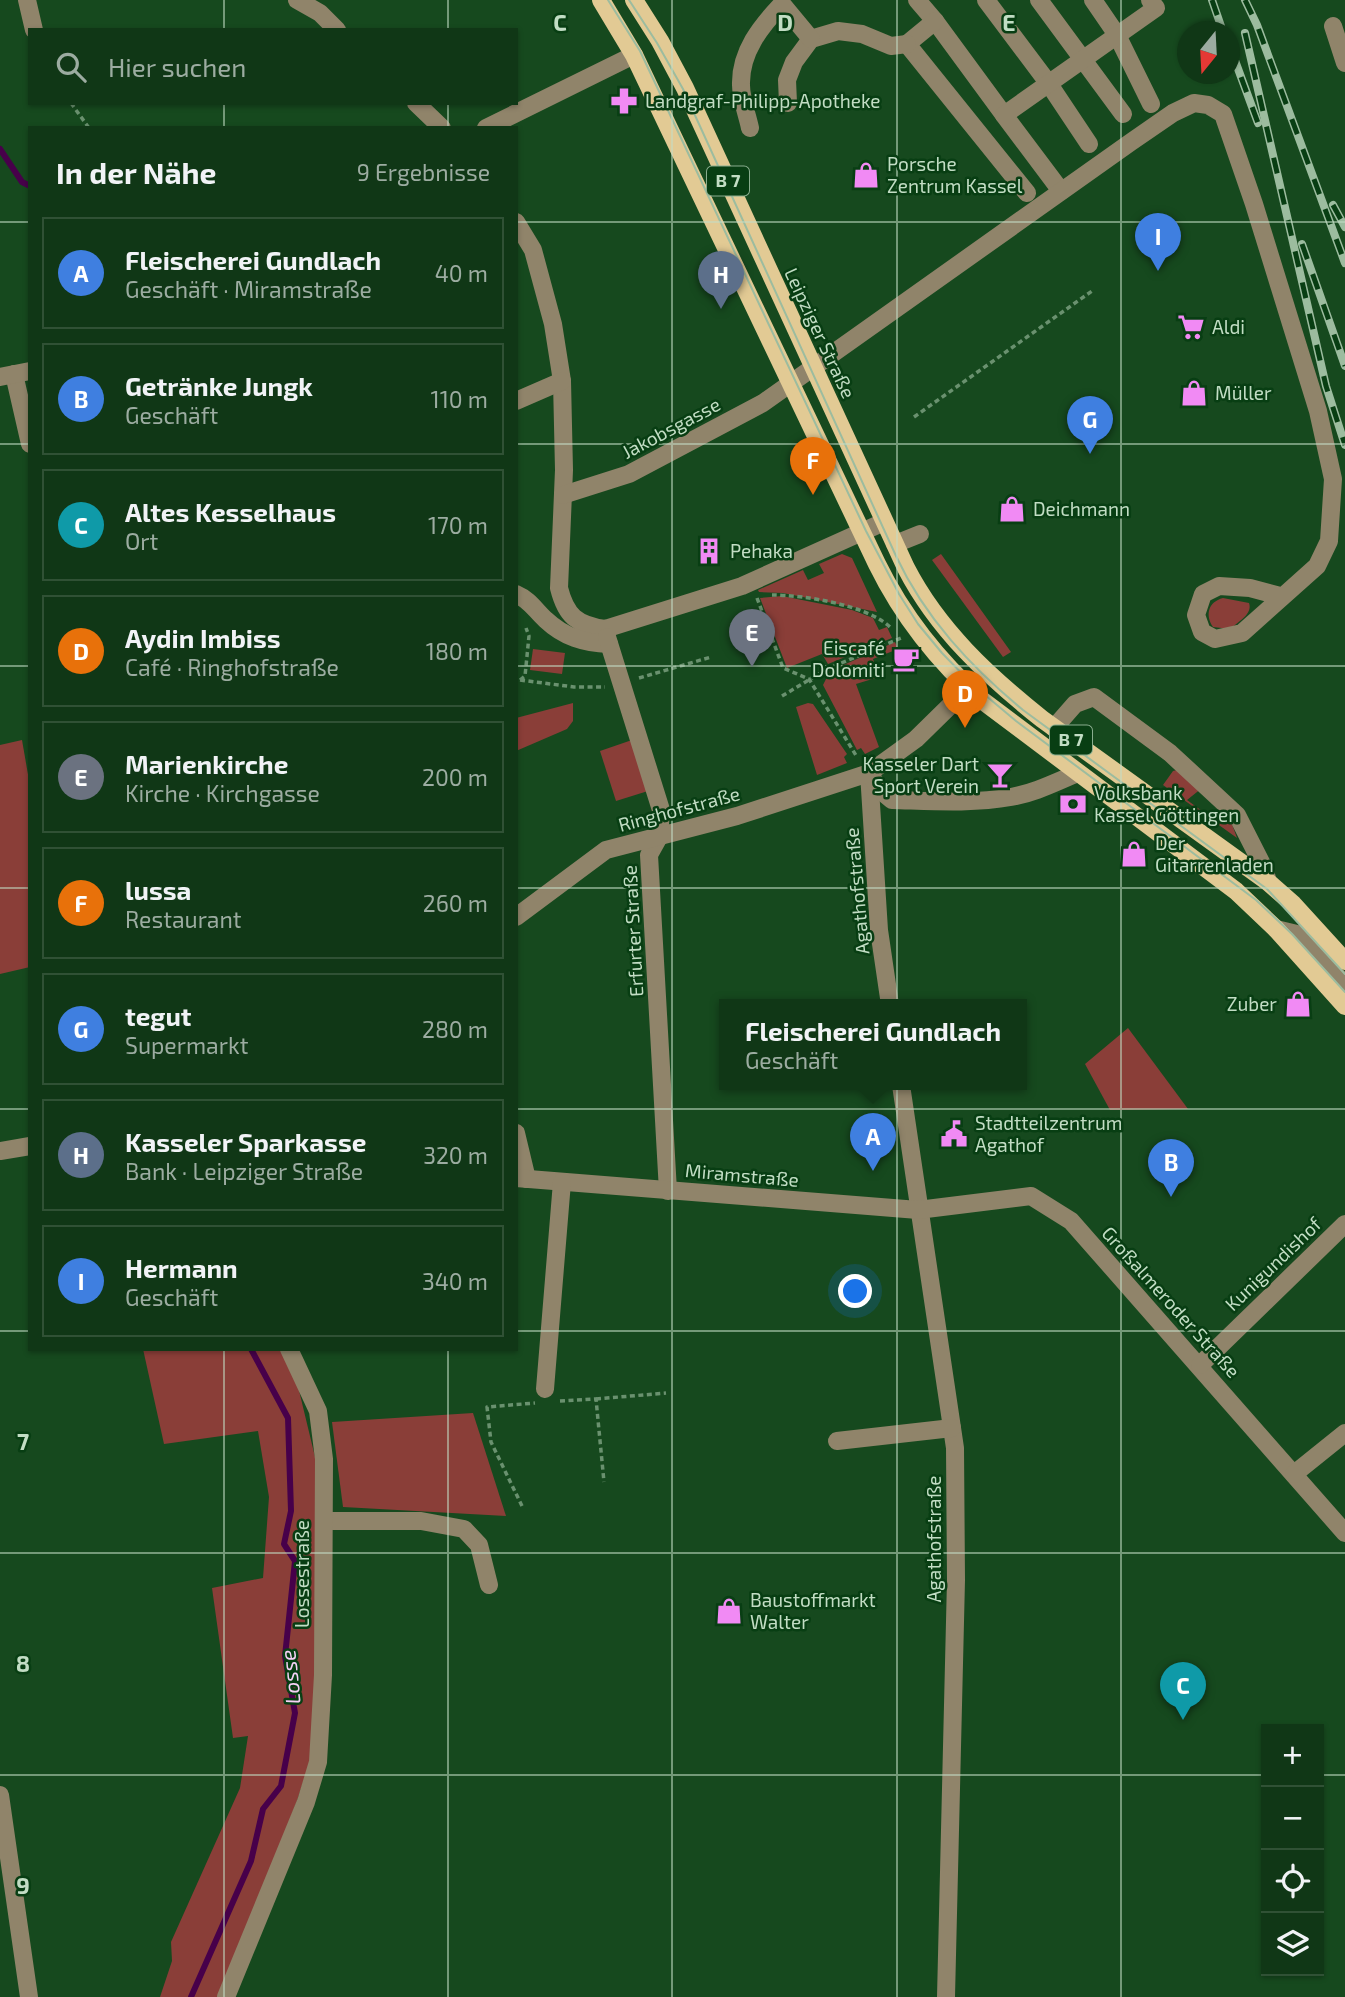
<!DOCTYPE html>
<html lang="de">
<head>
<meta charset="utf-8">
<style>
	:root { --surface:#103716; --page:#193f1f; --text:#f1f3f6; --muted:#9caca1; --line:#305135; --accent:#8c9099 }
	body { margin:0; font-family:"Exo 2",sans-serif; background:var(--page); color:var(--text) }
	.controls { position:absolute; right:21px; bottom:21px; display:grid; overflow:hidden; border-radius:0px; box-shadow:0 2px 5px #0004 }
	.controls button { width:63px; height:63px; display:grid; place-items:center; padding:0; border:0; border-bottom:2px solid var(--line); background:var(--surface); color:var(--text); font:35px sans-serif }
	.compass { position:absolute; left:1177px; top:21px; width:63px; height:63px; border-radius:50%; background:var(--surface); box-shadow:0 2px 5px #0004; rotate:198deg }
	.you { position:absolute; left:856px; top:1292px; width:24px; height:24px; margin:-18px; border:5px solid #fff; border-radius:50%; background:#1a73e8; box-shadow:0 0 0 10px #1a73e833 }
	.badge { display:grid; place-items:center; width:46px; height:46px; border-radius:50%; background:var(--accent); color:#fff; font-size:23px; font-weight:700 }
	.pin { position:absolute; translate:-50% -58px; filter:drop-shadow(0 2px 4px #0008) }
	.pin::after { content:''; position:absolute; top:37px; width:24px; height:21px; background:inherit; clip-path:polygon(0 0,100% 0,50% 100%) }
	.popup { position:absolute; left:719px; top:999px; width:308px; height:91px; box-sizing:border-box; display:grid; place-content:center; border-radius:0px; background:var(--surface); filter:drop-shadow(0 2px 5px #0005); font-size:23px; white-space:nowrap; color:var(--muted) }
	.popup b { font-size:26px; color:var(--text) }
	.popup::after { content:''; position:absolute; left:50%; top:100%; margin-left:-14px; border:14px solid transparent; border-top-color:var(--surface) }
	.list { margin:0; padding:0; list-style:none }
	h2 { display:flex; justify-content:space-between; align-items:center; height:91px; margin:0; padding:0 28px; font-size:30px }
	h2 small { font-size:23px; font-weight:400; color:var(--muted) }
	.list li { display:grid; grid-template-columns:46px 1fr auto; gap:21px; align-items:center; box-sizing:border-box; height:112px; margin:0 14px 14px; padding:0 14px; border:2px solid var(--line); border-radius:0px }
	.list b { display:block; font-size:26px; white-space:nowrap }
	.list p { margin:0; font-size:23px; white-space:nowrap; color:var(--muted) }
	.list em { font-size:23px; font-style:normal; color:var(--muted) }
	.icon { flex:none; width:38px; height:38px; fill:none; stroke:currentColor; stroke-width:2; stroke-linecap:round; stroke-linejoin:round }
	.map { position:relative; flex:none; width:1345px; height:1997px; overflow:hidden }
	.search { position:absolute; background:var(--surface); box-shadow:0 2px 5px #0004; left:28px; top:28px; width:490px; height:77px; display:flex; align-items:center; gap:18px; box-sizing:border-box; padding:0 24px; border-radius:0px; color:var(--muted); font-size:26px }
	.panel { position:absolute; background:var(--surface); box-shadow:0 2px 5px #0004; left:28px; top:126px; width:490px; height:1225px; border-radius:0px }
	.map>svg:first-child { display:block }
	.green { fill:#8a3e38 }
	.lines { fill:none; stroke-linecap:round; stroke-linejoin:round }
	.stream { stroke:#47004a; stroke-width:6 }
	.path { stroke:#6a916f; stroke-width:3.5; stroke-dasharray:5 3.5; stroke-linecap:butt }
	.minor { stroke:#90846a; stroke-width:18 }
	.major { stroke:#e2ca94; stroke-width:18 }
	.tram { stroke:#9cbc9f; stroke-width:2 }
	.rail-casing { stroke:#9cbc9f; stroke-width:8 }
	.rail { stroke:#083e13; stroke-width:5; stroke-dasharray:16; stroke-linecap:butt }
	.grid { fill:none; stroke:#c2ddc4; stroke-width:2; stroke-opacity:0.55 }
	.labels { text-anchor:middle; stroke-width:5; stroke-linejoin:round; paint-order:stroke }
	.shield { fill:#083e13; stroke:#8aad8f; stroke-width:2 }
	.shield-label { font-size:18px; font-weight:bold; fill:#c2ddc4 }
	.poi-label { font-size:19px; fill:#c2ddc4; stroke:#083e13; text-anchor:start }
	.street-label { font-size:19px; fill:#c2ddc4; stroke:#083e13 }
	.water-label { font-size:21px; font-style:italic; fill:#f7d1f7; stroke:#083e13 }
	.grid-label { font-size:23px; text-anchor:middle; font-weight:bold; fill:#c2ddc4; stroke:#083e13; stroke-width:5; stroke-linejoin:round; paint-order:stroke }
</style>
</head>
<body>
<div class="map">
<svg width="1345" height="1997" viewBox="0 0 1345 1997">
	<rect width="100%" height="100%" fill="#16491e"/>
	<g class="green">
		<polygon points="842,554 852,558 877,612 783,593 759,592 758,590 803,570 808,580 824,573 819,564"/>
		<polygon points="941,554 1011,652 1003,657 932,560"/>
		<polygon points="782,596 852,610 873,618 879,630 887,627 892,638 828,664 822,654 787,668 760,598"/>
		<path d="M1223,598L1249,603C1253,614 1238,622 1230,629L1213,627C1205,615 1208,602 1223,598Z"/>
		<polygon points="895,642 898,649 873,659 879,677 856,684 879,747 865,754 861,748 857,750 823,685 830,671"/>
		<polygon points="533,649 565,653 562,674 530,670"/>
		<polygon points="573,703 573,721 567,729 516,751 516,718"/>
		<polygon points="808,703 813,704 847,754 844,757 847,763 817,775 796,707"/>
		<polygon points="22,740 30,786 30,967 0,974 0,745"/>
		<polygon points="632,740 648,791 616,801 600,751"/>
		<polygon points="1177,770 1202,788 1187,800 1217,822 1229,816 1237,838 1163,785 1173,771"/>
		<polygon points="1128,1028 1188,1109 1110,1110 1085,1064"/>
		<polygon points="143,1349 282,1349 296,1378 316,1461 316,1674 310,1761 297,1801 220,1997 160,1997 172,1961 171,1942 240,1788 248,1736 233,1738 212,1588 263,1578 269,1497 258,1431 164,1444"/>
		<polygon points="473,1413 506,1516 343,1507 332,1422"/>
	</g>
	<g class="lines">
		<g class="stream">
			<polyline points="0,149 22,182 30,186"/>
			<polyline points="191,1997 251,1861 263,1809 281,1786 295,1713 285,1656 295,1561 284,1544 291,1511 288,1418 251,1349"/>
		</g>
		<g class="path">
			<polyline points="71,103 89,128"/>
			<polyline points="914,417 1092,291"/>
			<path d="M772,595C804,595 868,605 891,628"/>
			<polyline points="757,598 783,668 809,679 857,757"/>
			<polyline points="639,678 711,657"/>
			<polyline points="520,680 574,687 605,687"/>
			<polyline points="520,680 525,676 529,636 526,628"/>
			<polyline points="782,696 827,669 901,638"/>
			<polyline points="596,1399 666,1393"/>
			<polyline points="560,1401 596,1399 604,1482"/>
			<polyline points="522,1506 491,1442 487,1407 535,1403"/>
		</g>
		<g class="minor">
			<polyline points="27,0 34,30"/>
			<polyline points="297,0 320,13 337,30"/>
			<polyline points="917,0 935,21 1004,115"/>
			<polyline points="986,0 1049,84 1089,144"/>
			<polyline points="1039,0 1123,114"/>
			<polyline points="1093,0 1117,35 1151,104"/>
			<polyline points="935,21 907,44 1027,193"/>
			<polyline points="1333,26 1345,63"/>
			<polyline points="416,103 442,128"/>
			<polyline points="788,103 787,80 794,62 811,39 838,31 862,34 891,46 907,44"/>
			<polyline points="486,128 634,55"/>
			<path d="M750,128C747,114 741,99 741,85C740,52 761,26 782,4L811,39"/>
			<polyline points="1061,191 1004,115 1156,8 1150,0"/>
			<path d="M516,222L533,250L553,324L562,381L564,470L559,588C566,616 577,625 605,629L742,586L884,522"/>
			<polyline points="14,374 30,444"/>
			<polyline points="0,377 30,371"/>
			<polyline points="516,401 562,381"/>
			<polyline points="563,495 629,474 763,403 1131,142 1173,113 1194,103 1208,105 1223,114 1254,204 1318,411 1333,479 1329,541 1317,566 1242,633 1215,639 1202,632 1196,615 1203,594 1219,586 1250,588 1280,596"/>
			<polyline points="895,544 920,534"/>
			<path d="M516,594C530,600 535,610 546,620C564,637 584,643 609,644"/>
			<polyline points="607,637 661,810 659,837 649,855 668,1191"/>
			<polyline points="1054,728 1075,704 1094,697 1170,753 1237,815 1264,868 1268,882"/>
			<polyline points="869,773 879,930 890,1005"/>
			<path d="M869,773L880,790L892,800C931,801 972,804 1011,797C1035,793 1056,782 1078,773"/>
			<polyline points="516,917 606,850 737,816 869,773 916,739 968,688"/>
			<polyline points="1276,929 1301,935 1345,985"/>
			<polyline points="901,1085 955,1448 956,1580 946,1997"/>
			<polyline points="516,1133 527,1179"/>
			<polyline points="0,1151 30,1146"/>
			<polyline points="516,1178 918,1210 1031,1196 1071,1221 1345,1533"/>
			<polyline points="1200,1365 1345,1224"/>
			<polyline points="545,1389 562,1182"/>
			<polyline points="837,1441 952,1428"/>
			<polyline points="1294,1474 1345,1433"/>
			<polyline points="324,1521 421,1521 464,1529 479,1545 489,1585"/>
			<polyline points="0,1795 29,1997"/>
			<polyline points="226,1997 306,1802 318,1762 323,1675 324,1459 318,1411 289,1349"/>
		</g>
		<g class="major">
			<path d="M601,0L634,55L877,564C903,617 939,662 983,701L1236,891L1276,929L1345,1006"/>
			<path d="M634,0L660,41L685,88L906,568C938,630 988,676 1042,719L1268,882L1293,904L1345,961"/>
		</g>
		<g class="tram">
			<polyline points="608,0 640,51 866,531 899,594 918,624 942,653 972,684 1016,721 1256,900 1292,934 1345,992"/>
			<path d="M629,0L657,43L683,89L896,556C925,618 971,667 1023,710L1267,889L1345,974"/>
		</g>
		<g class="rail-casing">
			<g id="rail">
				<polyline points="1212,0 1223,32"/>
				<polyline points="1245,0 1257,25 1345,263"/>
				<polyline points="1245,33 1326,386 1345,445"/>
				<polyline points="1230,47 1258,123"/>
				<polyline points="1333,205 1345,227"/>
				<polyline points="1302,244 1345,366"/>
			</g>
		</g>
		<use href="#rail" class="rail"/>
	</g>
	<path class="grid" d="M224,0V30M448,0V30M672,0V1997M897,0V1997M1121,0V1997M224,103V128M448,103V128M0,222H30M516,222H1345M0,444H30M516,444H1345M0,666H30M516,666H1345M0,888H30M516,888H1345M0,1109H30M516,1109H1345M0,1331H30M516,1331H1345M224,1349V1997M448,1349V1997M0,1553H1345M0,1775H1266M1319,1775H1345"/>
	<defs>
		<g id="pharmacy-bare" transform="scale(2.1)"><path d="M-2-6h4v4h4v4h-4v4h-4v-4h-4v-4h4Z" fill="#f18af4" stroke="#083e13" stroke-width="2.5" paint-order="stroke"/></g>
		<g id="shop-bare" transform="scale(2.1)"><path d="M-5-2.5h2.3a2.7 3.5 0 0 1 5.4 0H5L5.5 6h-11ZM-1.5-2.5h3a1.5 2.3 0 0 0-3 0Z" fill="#f18af4" stroke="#083e13" stroke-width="2.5" paint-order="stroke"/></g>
		<g id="supermarket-bare" transform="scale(2.1)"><path d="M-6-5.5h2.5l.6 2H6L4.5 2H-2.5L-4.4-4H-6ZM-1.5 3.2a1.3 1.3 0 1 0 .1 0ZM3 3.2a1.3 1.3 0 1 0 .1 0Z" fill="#f18af4" stroke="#083e13" stroke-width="2.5" paint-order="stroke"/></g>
		<g id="building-bare" transform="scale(2.1)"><path d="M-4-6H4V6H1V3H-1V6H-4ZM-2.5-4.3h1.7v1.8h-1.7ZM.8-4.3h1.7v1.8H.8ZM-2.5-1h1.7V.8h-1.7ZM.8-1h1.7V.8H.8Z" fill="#f18af4" stroke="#083e13" stroke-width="2.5" paint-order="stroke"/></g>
		<g id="cafe-bare" transform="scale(2.1)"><path d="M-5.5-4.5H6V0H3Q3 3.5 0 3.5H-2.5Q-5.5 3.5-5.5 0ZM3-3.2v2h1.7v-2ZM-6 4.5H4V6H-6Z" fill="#f18af4" stroke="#083e13" stroke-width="2.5" paint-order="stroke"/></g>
		<g id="bar-bare" transform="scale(2.1)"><path d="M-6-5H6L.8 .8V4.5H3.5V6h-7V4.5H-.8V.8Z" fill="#f18af4" stroke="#083e13" stroke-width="2.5" paint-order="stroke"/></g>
		<g id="bank-bare" transform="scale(2.1)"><path d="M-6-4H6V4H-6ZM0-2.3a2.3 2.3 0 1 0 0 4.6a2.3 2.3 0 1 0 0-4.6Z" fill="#f18af4" stroke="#083e13" stroke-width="2.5" paint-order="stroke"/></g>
		<g id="civic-bare" transform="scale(2.1)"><path d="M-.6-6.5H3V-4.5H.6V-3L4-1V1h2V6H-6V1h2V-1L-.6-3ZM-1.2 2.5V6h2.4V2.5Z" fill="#f18af4" stroke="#083e13" stroke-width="2.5" paint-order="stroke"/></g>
	</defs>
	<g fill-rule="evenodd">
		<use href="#pharmacy-bare" x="624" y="101"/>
		<use href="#shop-bare" x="866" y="175"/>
		<use href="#supermarket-bare" x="1191" y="327"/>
		<use href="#shop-bare" x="1194" y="393"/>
		<use href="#shop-bare" x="1012" y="509"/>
		<use href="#building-bare" x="709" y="551"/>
		<use href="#cafe-bare" x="906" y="659"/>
		<use href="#bar-bare" x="1000" y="775"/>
		<use href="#bank-bare" x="1073" y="804"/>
		<use href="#shop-bare" x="1134" y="854"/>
		<use href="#shop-bare" x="1298" y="1004"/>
		<use href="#civic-bare" x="954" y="1134"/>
		<use href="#shop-bare" x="729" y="1611"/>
	</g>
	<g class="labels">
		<g class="shield">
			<rect x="707" y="166.5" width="42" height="29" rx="5"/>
			<rect x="1050" y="725.5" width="42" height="29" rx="5"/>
		</g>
		<g class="shield-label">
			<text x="728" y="187">B 7</text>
			<text x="1071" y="746">B 7</text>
		</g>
		<g class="poi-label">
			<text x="645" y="108">Landgraf-Philipp-Apotheke</text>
			<text x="887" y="171">Porsche<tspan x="887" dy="22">Zentrum Kassel</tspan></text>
			<text x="1212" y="334">Aldi</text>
			<text x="1215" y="400">Müller</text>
			<text x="1033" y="516">Deichmann</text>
			<text x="730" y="558">Pehaka</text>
			<text x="885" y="655" text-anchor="end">Eiscafé<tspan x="885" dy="22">Dolomiti</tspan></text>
			<text x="979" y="771" text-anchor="end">Kasseler Dart<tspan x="979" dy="22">Sport Verein</tspan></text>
			<text x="1094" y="800">Volksbank<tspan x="1094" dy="22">Kassel Göttingen</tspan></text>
			<text x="1155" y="850">Der<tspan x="1155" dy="22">Gitarrenladen</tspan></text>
			<text x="1277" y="1011" text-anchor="end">Zuber</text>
			<text x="975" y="1130">Stadtteilzentrum<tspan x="975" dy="22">Agathof</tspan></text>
			<text x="750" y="1607">Baustoffmarkt<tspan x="750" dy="22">Walter</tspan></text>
		</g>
		<g class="street-label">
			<text transform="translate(820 333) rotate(65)" y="7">Leipziger Straße</text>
			<text transform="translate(671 428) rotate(-28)" y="7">Jakobsgasse</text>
			<text transform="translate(679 809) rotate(-15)" y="7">Ringhofstraße</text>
			<text transform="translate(857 891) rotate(-95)" y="7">Agathofstraße</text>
			<text transform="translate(633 931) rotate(-93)" y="7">Erfurter Straße</text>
			<text transform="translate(742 1175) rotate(5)" y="7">Miramstraße</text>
			<text transform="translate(1273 1264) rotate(-44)" y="7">Kunigundishof</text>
			<text transform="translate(1171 1302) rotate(48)" y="7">Großalmeroder Straße</text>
			<text transform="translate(934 1539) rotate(-90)" y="7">Agathofstraße</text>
			<text transform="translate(302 1574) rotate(-90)" y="7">Lossestraße</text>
		</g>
		<g class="water-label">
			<text transform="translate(291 1677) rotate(-96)" y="7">Losse</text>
		</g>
	</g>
	<g class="grid-label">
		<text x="560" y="31">C</text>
		<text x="785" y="31">D</text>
		<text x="1009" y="31">E</text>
		<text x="23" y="1450">7</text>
		<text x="23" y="1672">8</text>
		<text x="23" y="1894">9</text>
	</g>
</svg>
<div class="controls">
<button>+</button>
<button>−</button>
<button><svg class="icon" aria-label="locate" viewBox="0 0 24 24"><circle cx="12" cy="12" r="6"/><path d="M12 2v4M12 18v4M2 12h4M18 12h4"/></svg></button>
<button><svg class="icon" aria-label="layers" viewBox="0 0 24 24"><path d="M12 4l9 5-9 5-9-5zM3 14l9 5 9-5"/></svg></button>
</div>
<svg class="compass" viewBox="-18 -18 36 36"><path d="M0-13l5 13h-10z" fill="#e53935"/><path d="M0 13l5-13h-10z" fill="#9caca1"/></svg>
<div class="you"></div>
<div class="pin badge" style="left:873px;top:1171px;background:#3f7fe0">A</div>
<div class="popup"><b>Fleischerei Gundlach</b>Geschäft</div>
<div class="pin badge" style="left:1171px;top:1197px;background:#3f7fe0">B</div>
<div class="pin badge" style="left:1183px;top:1720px;background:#0f9aa8">C</div>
<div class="pin badge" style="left:965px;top:728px;background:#e8710a">D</div>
<div class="pin badge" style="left:752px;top:667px;background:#6b7280">E</div>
<div class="pin badge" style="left:813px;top:495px;background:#e8710a">F</div>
<div class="pin badge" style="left:1090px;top:454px;background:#3f7fe0">G</div>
<div class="pin badge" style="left:721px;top:309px;background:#5c6f8a">H</div>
<div class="pin badge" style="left:1158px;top:271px;background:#3f7fe0">I</div>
<div class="search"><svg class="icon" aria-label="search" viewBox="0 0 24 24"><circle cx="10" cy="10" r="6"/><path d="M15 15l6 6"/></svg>Hier suchen</div>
<section class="panel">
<h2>In der Nähe<small>9 Ergebnisse</small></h2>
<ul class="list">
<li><span class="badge" style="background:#3f7fe0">A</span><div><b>Fleischerei Gundlach</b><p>Geschäft · Miramstraße</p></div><em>40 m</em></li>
<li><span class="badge" style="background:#3f7fe0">B</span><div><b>Getränke Jungk</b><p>Geschäft</p></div><em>110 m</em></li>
<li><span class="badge" style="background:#0f9aa8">C</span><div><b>Altes Kesselhaus</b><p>Ort</p></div><em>170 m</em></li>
<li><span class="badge" style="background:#e8710a">D</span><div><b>Aydin Imbiss</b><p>Café · Ringhofstraße</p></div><em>180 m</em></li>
<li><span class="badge" style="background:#6b7280">E</span><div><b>Marienkirche</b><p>Kirche · Kirchgasse</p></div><em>200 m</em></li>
<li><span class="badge" style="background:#e8710a">F</span><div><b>lussa</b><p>Restaurant</p></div><em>260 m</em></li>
<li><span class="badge" style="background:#3f7fe0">G</span><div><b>tegut</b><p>Supermarkt</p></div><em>280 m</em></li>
<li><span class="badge" style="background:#5c6f8a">H</span><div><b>Kasseler Sparkasse</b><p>Bank · Leipziger Straße</p></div><em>320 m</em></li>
<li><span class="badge" style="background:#3f7fe0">I</span><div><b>Hermann</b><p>Geschäft</p></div><em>340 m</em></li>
</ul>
</section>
</div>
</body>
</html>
